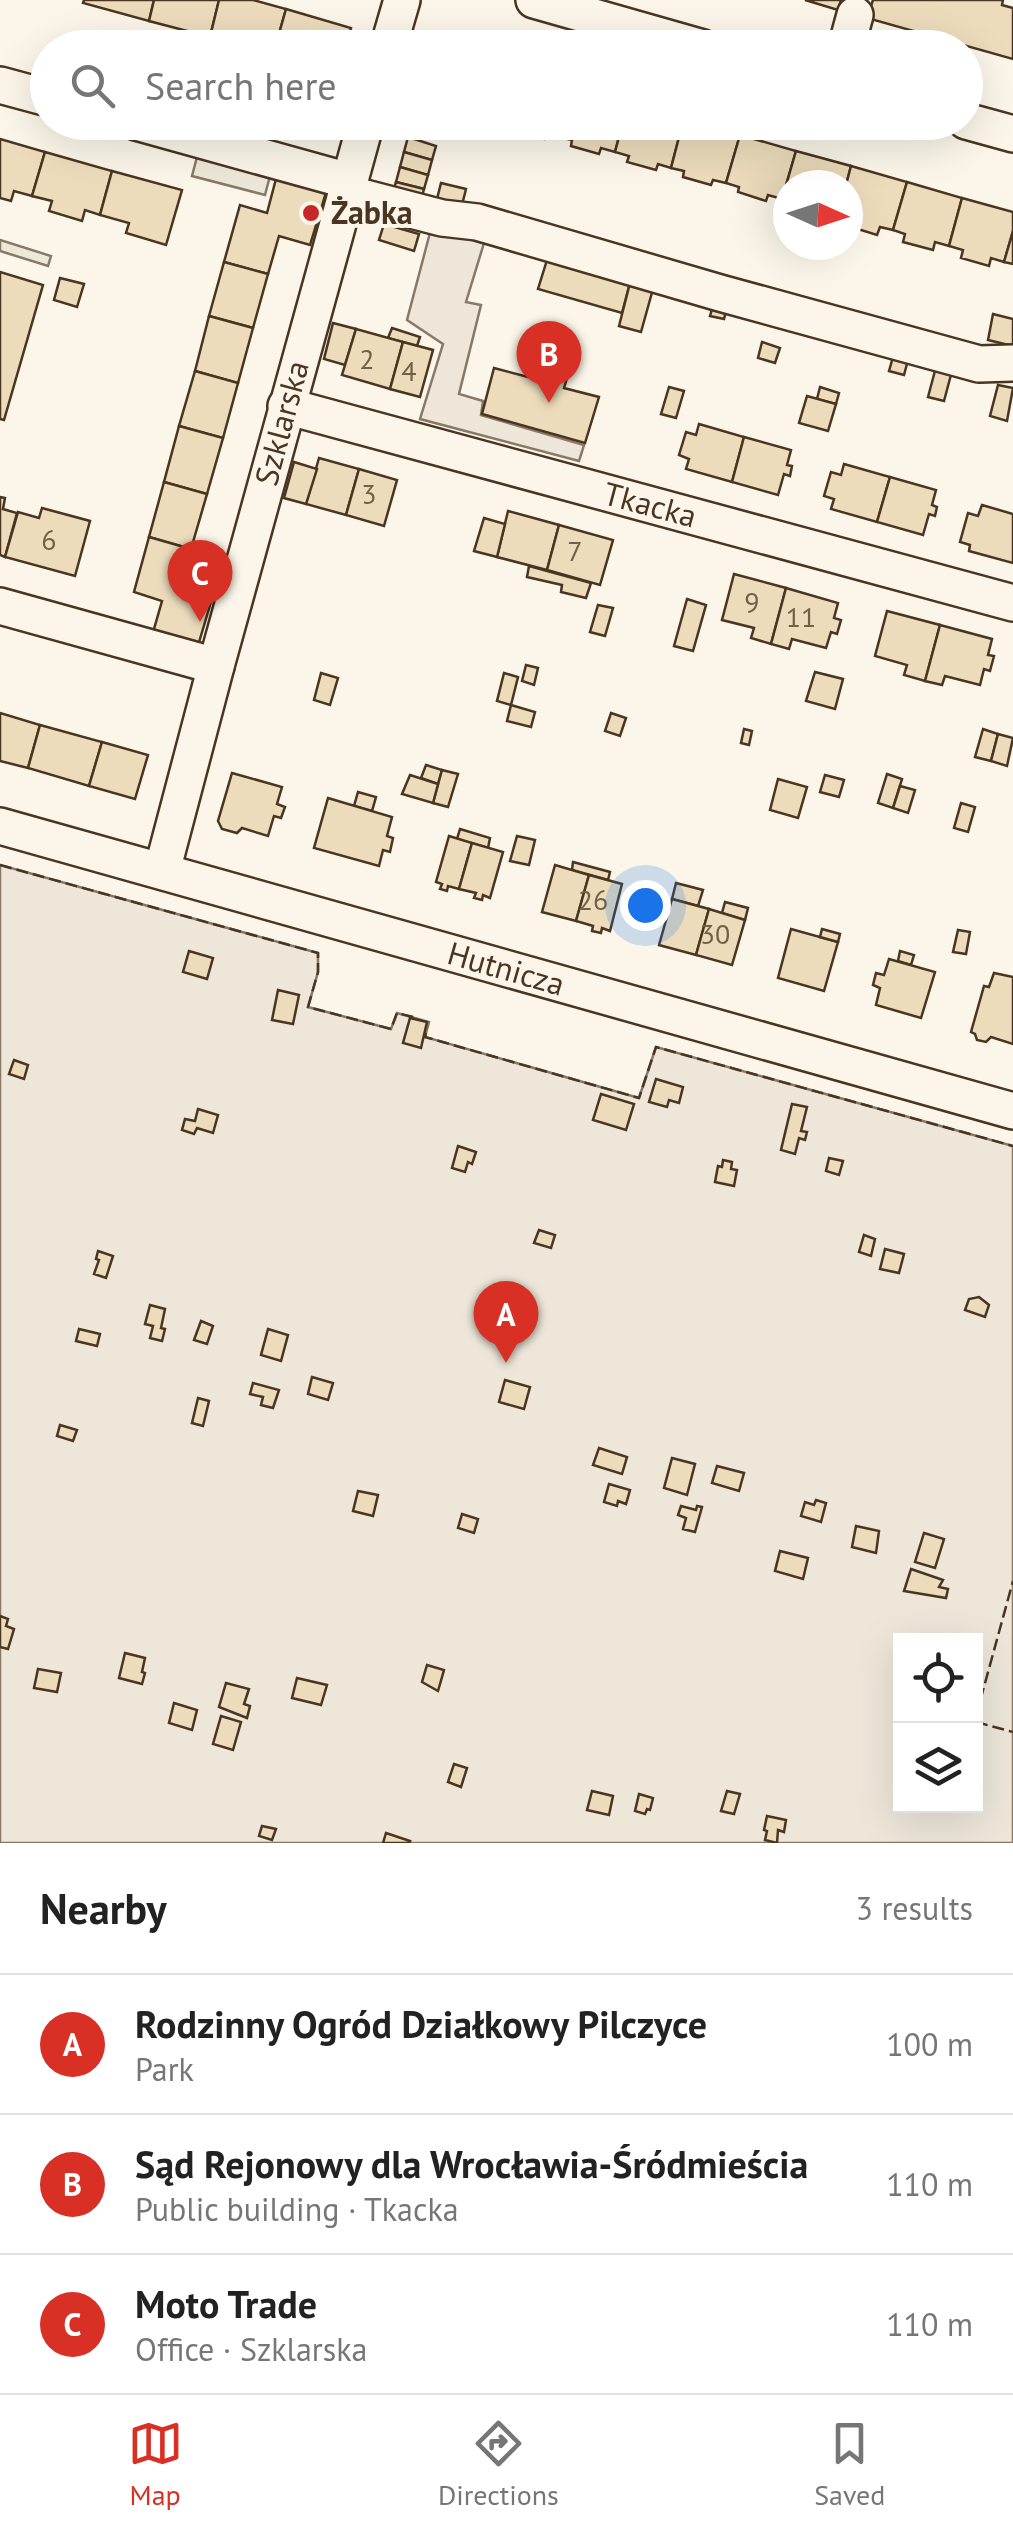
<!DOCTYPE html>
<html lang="en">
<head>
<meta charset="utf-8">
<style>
	:root { --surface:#fff; --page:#f2f2f2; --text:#222; --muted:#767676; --line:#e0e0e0; --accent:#d93025 }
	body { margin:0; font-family:"PT Sans",sans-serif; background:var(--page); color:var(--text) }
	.controls { position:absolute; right:30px; bottom:30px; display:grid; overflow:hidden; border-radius:0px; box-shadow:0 10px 40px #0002 }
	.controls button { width:90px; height:90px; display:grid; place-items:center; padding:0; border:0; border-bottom:2px solid var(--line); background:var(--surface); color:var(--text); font:50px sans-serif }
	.compass { position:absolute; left:773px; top:170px; width:90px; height:90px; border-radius:50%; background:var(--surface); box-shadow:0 10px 40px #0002; rotate:93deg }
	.you { position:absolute; left:645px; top:905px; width:35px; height:35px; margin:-25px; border:8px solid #fff; border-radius:50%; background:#1a73e8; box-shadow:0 0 0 15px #1a73e833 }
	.badge { display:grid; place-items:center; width:65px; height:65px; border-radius:50%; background:var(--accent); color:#fff; font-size:32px; font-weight:700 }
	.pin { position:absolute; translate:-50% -82px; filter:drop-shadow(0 2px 5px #0008) }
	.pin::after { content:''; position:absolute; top:52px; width:35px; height:30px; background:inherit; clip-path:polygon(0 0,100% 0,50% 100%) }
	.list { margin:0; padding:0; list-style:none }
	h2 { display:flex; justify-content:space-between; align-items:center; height:130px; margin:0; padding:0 40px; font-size:42px }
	h2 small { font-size:32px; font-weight:400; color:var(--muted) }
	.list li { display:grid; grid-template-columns:65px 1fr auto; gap:30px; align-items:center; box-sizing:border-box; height:140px; padding:0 40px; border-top:2px solid var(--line) }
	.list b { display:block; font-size:38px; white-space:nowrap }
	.list p { margin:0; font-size:32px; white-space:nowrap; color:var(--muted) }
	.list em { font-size:32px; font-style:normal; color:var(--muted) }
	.icon { flex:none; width:55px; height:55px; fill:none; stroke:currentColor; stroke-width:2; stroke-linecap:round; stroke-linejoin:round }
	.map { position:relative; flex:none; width:1013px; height:1843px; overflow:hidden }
	.search { position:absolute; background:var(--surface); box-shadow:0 10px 40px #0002; left:30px; right:30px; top:30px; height:110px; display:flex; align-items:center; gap:25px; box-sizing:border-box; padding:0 35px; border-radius:55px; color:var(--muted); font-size:38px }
	.sheet { height:550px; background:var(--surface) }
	nav { display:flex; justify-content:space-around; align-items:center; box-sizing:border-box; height:140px; border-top:2px solid var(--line); background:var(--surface); font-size:28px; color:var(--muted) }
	nav a { display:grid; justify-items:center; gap:5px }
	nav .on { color:var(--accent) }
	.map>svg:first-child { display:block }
	.green { fill:#ede6d9; stroke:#887966; stroke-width:2.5; fill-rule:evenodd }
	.parking { fill:#ede7d9; stroke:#887966; stroke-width:2.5 }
	.building { fill:#ecdcbc; stroke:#4a3520; stroke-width:2.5 }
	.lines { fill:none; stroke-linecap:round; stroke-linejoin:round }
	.minor-casing { stroke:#4a3520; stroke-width:40 }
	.minor { stroke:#fbf6e9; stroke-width:35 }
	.fence { stroke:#4a3520; stroke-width:2.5; stroke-dasharray:12 5; stroke-linecap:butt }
	.poi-dot { fill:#c62828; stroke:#fbf6e9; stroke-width:4 }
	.labels { text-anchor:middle; stroke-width:8; stroke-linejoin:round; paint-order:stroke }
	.number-label { font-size:28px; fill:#725f47 }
	.poi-label { font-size:32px; font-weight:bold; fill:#4a3520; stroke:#fbf6e9; text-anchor:start }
	.street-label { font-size:32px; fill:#4a3520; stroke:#fbf6e9 }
</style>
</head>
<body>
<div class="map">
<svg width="1013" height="1843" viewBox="0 0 1013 1843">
	<rect width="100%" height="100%" fill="#fbf6e9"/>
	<g class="green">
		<polygon points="431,229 484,243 466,302 481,305 459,394 483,401 481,415 584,445 579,461 420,419 443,344 407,320"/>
		<path d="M0,865L318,953V972L308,1007L391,1029L397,1013L429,1022L425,1037L639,1098L656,1047L1013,1146V1843H0ZM900,1640H976V1806H900Z"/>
	</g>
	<g class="parking">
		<polygon points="198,153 271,172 265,195 192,176"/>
		<polygon points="0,240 51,256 48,266 0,251"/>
	</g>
	<g class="building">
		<polygon points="84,0 154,0 149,21 83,3"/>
		<polygon points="154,0 219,0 210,37 149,21"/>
		<polygon points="219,0 253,0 286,9 275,48 248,48 210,37"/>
		<polygon points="805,0 841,0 838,10"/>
		<polygon points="873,0 1003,0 1002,5 1013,8 1013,59 867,18"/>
		<polygon points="286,9 351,28 345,48 275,48"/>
		<polygon points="509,122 563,122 559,137 546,133 544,139 516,130 517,125"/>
		<polygon points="563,122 623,122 615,152 601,148 599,154 571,146 572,140 559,137"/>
		<polygon points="623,122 683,122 671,168 658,164 656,170 627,162 629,156 615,152"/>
		<polygon points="683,122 694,122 740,135 726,183 713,180 711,185 683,177 684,171 671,168"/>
		<polygon points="740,135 796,151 782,199 768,195 766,201 738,192 739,187 726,183"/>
		<polygon points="408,137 436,146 432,160 404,152"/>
		<polygon points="0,139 45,152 32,196 14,191 11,201 0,198"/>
		<polygon points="796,151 851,166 846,185 788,185 788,201 782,199"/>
		<polygon points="45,152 112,171 100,215 85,210 82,221 49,211 52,201 32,196"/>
		<polygon points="404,152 432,160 428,175 400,167"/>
		<polygon points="851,166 907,182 893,230 880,227 877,235 848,226 850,219 848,218 848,185 846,185"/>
		<polygon points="400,167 428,175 424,189 396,182"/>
		<polygon points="112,171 182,190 166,245 126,233 129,223 100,215"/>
		<polygon points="277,175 327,189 310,245 279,236 268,274 224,262 240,205 267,213"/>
		<polygon points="396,182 424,189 420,204 392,195"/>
		<polygon points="907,182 962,198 949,246 935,242 933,250 903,242 905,234 893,230"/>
		<polygon points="441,183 466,189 460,213 435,207"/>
		<polygon points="962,198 1013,212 1013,231 1004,262 991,258 989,266 961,258 963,250 949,246"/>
		<polygon points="384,224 419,234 414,251 379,240"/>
		<polygon points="1013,231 1013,264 1004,262"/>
		<polygon points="547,260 630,283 622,313 538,289"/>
		<polygon points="224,262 268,274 253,328 209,316"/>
		<polygon points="0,272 43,285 4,420 0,419"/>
		<polygon points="60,278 84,284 77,307 54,300"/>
		<polygon points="630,283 653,289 641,332 619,326"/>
		<polygon points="713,306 726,311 724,319 710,316"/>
		<polygon points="993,314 1013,319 1013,346 988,340"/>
		<polygon points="209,316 253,328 238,383 195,371"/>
		<polygon points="333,323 356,329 345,365 324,359"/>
		<polygon points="392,328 420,337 417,346 388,338"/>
		<polygon points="356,329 403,342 390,389 342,375"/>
		<polygon points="403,342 433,350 420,397 390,389"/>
		<polygon points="762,342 780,348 775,363 758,358"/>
		<polygon points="893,357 908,360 904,375 889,371"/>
		<polygon points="936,367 952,371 944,401 928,397"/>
		<polygon points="494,368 528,377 531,368 567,378 564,388 599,397 585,443 482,414"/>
		<polygon points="195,371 238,383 223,438 179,426"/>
		<polygon points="998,385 1013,388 1007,421 990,416"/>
		<polygon points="669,387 684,391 676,418 661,414"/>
		<polygon points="820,387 839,393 836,404 817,399"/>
		<polygon points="807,396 836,404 828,431 799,423"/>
		<polygon points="699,424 744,437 732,482 686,469 689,459 679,455 686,432 696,435"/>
		<polygon points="179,426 223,438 207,494 164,482"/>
		<polygon points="744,437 791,450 787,465 792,466 790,476 784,474 778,495 732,482"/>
		<polygon points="319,458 359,469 346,515 306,504"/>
		<polygon points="294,462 317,469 306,504 284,498"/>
		<polygon points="844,464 890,477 877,522 831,509 834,499 824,496 831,472 841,475"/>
		<polygon points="359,469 397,480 384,526 346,515"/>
		<polygon points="890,477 936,490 932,505 937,507 935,516 929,514 923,535 877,522"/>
		<polygon points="164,482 207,494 191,549 149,537"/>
		<polygon points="0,497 5,498 3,509 17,513 5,557 0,555"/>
		<polygon points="982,505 1013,514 1013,563 969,551 970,545 960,542 968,513 978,516"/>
		<polygon points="42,508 90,521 75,576 5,557 18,512 39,518"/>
		<polygon points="508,511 559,525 547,570 497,557"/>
		<polygon points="484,518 505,524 497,557 474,551"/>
		<polygon points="559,525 613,540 600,585 547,570"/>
		<polygon points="149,537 191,549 181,586 213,595 197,649 152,636 162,601 134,592"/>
		<polygon points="529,566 591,583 586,598 561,592 562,585 527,577"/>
		<polygon points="734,574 786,588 771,644 751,638 754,628 722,620"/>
		<polygon points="786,588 838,603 834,618 841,620 837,634 831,632 826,648 792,639 789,649 771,644"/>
		<polygon points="687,599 706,605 693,651 674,646"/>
		<polygon points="598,605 613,608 605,636 590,632"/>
		<polygon points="887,611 940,625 925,681 904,675 907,665 875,656"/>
		<polygon points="940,625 992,639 988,655 994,656 990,671 984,669 980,685 945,676 942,685 925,681"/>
		<polygon points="526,665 538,668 534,685 522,681"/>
		<polygon points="815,672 843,679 835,709 806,701"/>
		<polygon points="321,673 338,678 330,705 314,700"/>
		<polygon points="504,673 518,677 511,705 497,701"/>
		<polygon points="511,705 535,712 531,727 507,721"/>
		<polygon points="0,713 40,725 28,768 0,761"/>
		<polygon points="611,713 626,718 620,736 605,731"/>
		<polygon points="40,725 102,742 89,786 28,768"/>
		<polygon points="744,729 752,731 749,745 741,743"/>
		<polygon points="983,729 998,734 991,761 975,757"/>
		<polygon points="998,734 1013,738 1007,766 991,761"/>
		<polygon points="102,742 148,755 135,799 89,786"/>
		<polygon points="426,765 442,770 438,784 421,778"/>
		<polygon points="442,770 458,774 448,807 433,803"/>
		<polygon points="232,773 282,787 277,804 285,807 281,818 274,816 268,836 242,828 237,833 222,829 218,821"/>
		<polygon points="887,774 902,779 893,808 878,803"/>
		<polygon points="410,775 438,784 433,803 402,794"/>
		<polygon points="825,775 844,780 839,797 820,792"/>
		<polygon points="778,779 807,787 798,818 770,810"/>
		<polygon points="900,786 915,790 908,813 893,808"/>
		<polygon points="358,792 376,797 372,811 354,806"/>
		<polygon points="328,798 392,817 387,836 393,838 390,852 383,850 379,866 314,848"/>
		<polygon points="961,803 975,807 968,832 954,828"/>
		<polygon points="460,829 490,838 488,848 457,839"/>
		<polygon points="449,836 472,843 459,889 448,886 447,891 440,889 442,884 436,882"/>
		<polygon points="517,836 535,840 529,865 510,861"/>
		<polygon points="472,843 503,852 490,898 483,895 482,900 474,898 476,893 459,889"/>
		<polygon points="573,862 610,872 608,880 572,870"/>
		<polygon points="555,865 589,875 576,921 542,912"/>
		<polygon points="589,875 622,884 610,931 602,928 601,933 592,931 593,926 576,921"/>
		<polygon points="676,883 703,890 698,906 672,899"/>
		<polygon points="672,899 709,909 696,955 659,945"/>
		<polygon points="725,902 748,908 745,920 722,913"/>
		<polygon points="709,909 745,920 732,965 696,955"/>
		<polygon points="791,929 838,942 824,991 778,978"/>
		<polygon points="822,929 840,934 838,942 820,937"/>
		<polygon points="958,930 970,932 966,954 953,952"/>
		<polygon points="189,951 213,958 207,979 183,972"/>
		<polygon points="900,951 914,955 911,965 898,961"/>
		<polygon points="889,959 935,972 921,1018 876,1005 880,988 873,985 876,973 884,975"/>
		<polygon points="994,973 1013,977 1013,1044 991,1037 986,1042 977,1040 975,1034 971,1032 984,986 989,987"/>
		<polygon points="278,990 299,995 293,1024 272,1020"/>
		<polygon points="410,1018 427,1022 421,1048 403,1043"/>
		<polygon points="14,1060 28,1065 24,1079 9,1074"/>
		<polygon points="656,1079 683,1087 679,1103 669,1100 667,1107 649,1102"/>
		<polygon points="601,1094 634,1104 626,1130 593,1120"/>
		<polygon points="792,1104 807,1107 801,1131 807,1132 805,1140 799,1138 795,1154 781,1150"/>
		<polygon points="198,1109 218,1115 213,1133 197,1128 194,1134 182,1130 185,1119 195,1121"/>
		<polygon points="458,1146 476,1152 472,1164 468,1162 465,1172 452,1168"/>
		<polygon points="829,1158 843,1161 839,1175 826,1171"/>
		<polygon points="723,1160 732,1162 731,1169 737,1170 734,1186 715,1182 718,1166 722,1167"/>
		<polygon points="539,1230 555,1235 551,1248 534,1243"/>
		<polygon points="864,1235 875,1239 871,1256 859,1252"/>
		<polygon points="885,1249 904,1254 899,1273 880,1269"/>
		<polygon points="98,1251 113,1256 106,1278 94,1274 99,1260 96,1259"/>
		<polygon points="979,1297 989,1305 985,1317 965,1310 969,1299"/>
		<polygon points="150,1305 165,1309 161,1328 165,1329 162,1341 150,1338 153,1326 145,1324"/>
		<polygon points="201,1321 213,1326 207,1344 194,1340"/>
		<polygon points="79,1329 100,1334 97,1346 76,1341"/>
		<polygon points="268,1329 288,1335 281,1361 261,1355"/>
		<polygon points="312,1377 333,1383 328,1400 308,1394"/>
		<polygon points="505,1380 530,1387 524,1409 499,1402"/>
		<polygon points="253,1383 279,1390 273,1408 261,1405 263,1397 250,1394"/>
		<polygon points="198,1398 209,1401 203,1426 192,1423"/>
		<polygon points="60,1425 77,1430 73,1441 57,1436"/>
		<polygon points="599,1448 627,1457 622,1474 593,1465"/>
		<polygon points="672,1458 695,1464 687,1495 664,1488"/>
		<polygon points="717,1466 744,1473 739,1491 712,1483"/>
		<polygon points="609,1484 630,1490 626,1504 618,1501 617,1506 604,1502"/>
		<polygon points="358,1491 378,1495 373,1516 353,1511"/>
		<polygon points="816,1500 826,1503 821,1522 801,1516 805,1502 814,1505"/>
		<polygon points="681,1506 696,1510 697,1506 702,1507 695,1532 683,1529 686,1518 678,1515"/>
		<polygon points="462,1514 478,1519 474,1533 458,1528"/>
		<polygon points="856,1526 879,1531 876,1553 852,1547"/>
		<polygon points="924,1533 944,1539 935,1568 915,1562"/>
		<polygon points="780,1551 808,1558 803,1579 775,1571"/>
		<polygon points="911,1569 943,1580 939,1587 948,1589 946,1598 904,1591"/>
		<polygon points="0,1616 8,1619 6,1626 14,1629 8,1649 0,1647"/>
		<polygon points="125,1653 145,1658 142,1672 145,1673 142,1684 119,1678"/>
		<polygon points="427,1665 444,1670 438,1691 422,1682"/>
		<polygon points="38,1669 61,1673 57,1692 34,1688"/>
		<polygon points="297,1678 327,1685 321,1705 292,1698"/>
		<polygon points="226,1683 249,1689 244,1704 250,1706 247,1718 219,1707"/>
		<polygon points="174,1703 197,1710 192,1730 169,1723"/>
		<polygon points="221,1716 241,1722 233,1750 213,1744"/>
		<polygon points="454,1764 467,1768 461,1787 448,1782"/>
		<polygon points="592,1791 613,1796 609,1815 587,1810"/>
		<polygon points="727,1791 740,1794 734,1814 721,1811"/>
		<polygon points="639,1794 653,1798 650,1810 647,1809 645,1814 635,1811"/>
		<polygon points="767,1816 786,1820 784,1832 778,1830 777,1843 765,1840 767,1831 764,1830"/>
		<polygon points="262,1826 276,1829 272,1840 259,1836"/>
		<polygon points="386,1833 410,1841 409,1843 383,1843"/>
	</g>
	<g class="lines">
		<g class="minor-casing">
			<g id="minor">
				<polyline points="534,0 703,48"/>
				<polyline points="388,48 402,0"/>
				<polyline points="846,48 855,15"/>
				<polyline points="0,85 48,98"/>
				<polyline points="966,121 1013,134"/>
				<polyline points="136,122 349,181"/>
				<polyline points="346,193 442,218 477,222 720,293 979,364 1013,363"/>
				<polyline points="286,406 1013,603"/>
				<polyline points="0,606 216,666"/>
				<polyline points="0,826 1013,1111"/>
				<polyline points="162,871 216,666 366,122"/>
			</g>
		</g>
		<use href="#minor" class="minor"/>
		<g class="fence">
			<polyline points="0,865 318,953 318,972 308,1007 391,1029 397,1013 417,1018"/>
			<polyline points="426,1033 425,1037 639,1098 656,1047 1013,1146"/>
			<polyline points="976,1716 1013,1581"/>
			<polyline points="976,1722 1013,1732"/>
		</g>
	</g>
	<circle class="poi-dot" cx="311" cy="213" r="10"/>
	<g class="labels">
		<g class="number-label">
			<text x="367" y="369">2</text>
			<text x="409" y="381">4</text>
			<text x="369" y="504">3</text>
			<text x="49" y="550">6</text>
			<text x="575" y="561">7</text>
			<text x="752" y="612">9</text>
			<text x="801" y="627">11</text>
			<text x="593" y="910">26</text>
			<text x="715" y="944">30</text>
		</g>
		<g class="poi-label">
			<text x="331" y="224">Żabka</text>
		</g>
		<g class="street-label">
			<text transform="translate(282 423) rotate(-75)" y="11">Szklarska</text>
			<text transform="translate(650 505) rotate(15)" y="11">Tkacka</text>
			<text transform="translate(506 969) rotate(16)" y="11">Hutnicza</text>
		</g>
	</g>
</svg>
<div class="controls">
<button><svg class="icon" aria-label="locate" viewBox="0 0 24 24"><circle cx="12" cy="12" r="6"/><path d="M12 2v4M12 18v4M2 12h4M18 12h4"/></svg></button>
<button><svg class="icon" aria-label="layers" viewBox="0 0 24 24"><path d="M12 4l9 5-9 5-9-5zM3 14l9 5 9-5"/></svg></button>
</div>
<svg class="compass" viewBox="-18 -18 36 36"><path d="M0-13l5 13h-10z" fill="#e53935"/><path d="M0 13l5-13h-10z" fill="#767676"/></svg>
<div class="you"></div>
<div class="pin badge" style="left:506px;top:1363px">A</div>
<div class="pin badge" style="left:549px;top:403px">B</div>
<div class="pin badge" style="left:200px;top:622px">C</div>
<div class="search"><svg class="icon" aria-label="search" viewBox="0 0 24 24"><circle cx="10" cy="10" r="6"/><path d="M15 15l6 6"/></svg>Search here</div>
</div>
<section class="sheet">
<h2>Nearby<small>3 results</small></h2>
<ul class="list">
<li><span class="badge">A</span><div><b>Rodzinny Ogród Działkowy Pilczyce</b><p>Park</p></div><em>100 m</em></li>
<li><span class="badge">B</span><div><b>Sąd Rejonowy dla Wrocławia-Śródmieścia</b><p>Public building · Tkacka</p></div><em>110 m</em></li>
<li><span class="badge">C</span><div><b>Moto Trade</b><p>Office · Szklarska</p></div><em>110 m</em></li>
</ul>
</section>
<nav>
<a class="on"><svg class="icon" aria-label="map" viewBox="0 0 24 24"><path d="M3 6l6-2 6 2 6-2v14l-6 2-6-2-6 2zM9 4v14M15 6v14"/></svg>Map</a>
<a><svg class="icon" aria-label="directions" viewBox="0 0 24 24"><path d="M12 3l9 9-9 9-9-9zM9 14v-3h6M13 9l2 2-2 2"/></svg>Directions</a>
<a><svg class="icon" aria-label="saved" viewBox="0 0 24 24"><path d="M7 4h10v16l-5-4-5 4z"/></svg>Saved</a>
</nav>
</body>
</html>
